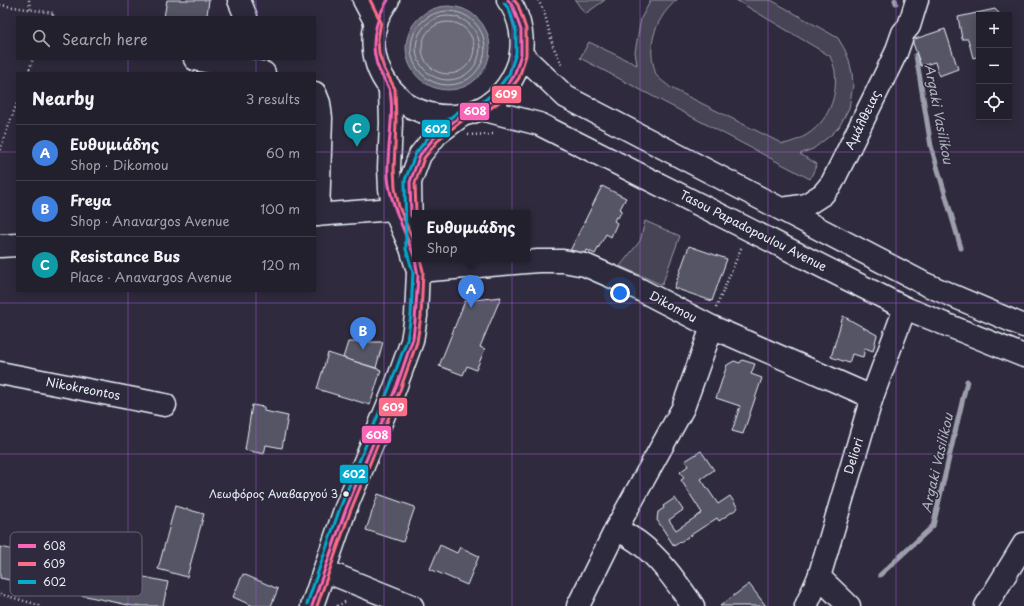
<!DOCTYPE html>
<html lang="en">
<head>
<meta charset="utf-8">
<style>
	:root { --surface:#23202e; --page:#2b2836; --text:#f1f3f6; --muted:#a3a3aa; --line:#403e4a; --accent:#ffd166 }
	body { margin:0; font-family:"Playpen Sans",sans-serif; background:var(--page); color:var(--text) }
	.controls { position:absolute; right:12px; top:12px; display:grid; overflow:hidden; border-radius:0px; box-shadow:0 2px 10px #0003 }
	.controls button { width:36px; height:36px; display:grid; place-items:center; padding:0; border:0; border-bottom:1px solid var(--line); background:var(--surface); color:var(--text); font:20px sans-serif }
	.you { position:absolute; left:620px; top:293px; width:14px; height:14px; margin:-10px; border:3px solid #fff; border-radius:50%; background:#1a73e8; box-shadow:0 0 0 6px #1a73e833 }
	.badge { display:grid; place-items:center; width:26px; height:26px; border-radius:50%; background:var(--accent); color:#fff; font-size:13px; font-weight:700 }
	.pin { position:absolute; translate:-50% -33px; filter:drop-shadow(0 1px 2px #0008) }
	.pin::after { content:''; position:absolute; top:21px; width:14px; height:12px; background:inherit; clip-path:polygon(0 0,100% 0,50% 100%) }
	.popup { position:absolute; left:412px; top:210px; width:118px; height:52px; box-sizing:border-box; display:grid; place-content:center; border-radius:0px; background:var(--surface); filter:drop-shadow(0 1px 3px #0005); font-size:13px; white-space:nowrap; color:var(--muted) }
	.popup b { font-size:15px; color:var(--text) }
	.popup::after { content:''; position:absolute; left:50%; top:100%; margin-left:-8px; border:8px solid transparent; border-top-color:var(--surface) }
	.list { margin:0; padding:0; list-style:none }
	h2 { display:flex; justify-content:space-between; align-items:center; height:52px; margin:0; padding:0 16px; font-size:17px }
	h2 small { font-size:13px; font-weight:400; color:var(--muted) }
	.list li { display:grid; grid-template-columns:26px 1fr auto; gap:12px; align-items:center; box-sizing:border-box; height:56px; padding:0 16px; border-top:1px solid var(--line) }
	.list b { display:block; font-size:15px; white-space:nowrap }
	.list p { margin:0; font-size:13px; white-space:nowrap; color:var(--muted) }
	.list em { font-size:13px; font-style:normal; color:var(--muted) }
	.icon { flex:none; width:22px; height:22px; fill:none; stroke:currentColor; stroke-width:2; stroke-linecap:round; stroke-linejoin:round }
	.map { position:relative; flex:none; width:1024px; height:606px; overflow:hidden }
	.search { position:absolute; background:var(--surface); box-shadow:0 2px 10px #0003; left:16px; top:16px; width:300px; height:44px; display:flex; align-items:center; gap:10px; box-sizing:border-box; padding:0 14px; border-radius:0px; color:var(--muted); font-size:15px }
	.panel { position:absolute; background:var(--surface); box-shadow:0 2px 10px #0003; left:16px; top:72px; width:300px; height:220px; border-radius:0px }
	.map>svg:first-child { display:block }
	.green { fill:#464455; stroke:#979aa6 }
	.water { fill:#696978; stroke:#9c9fab }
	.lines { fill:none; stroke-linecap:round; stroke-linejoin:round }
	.shore { stroke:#b5bbc5; stroke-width:1 }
	.stream { stroke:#9c9fab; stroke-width:5 }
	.building { fill:#575565; stroke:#e8f1f8 }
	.minor-casing { stroke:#e8f1f8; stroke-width:25 }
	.highway-casing { stroke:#e8f1f8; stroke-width:25 }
	.path { stroke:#e8f1f8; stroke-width:2.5; stroke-dasharray:1 3; stroke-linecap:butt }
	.minor { stroke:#2f2a3d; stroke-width:22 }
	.highway { stroke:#2f2a3d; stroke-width:22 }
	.bus-1-casing { stroke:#2f2a3d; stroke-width:6 }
	.bus-2-casing { stroke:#2f2a3d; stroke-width:6 }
	.bus-3-casing { stroke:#2f2a3d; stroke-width:6 }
	.bus-1 { stroke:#fa66b7; stroke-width:3 }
	.bus-2 { stroke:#fb6d88; stroke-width:3 }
	.bus-3 { stroke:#06acd0; stroke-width:3 }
	.grid { fill:none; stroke:#965dcd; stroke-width:1; stroke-opacity:0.55 }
	.bus-dot { fill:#e8f1f8; stroke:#2f2a3d; stroke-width:1.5 }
	.labels { text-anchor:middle; stroke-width:3; stroke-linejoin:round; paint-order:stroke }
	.bus-label { font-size:11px; fill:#e8f1f8; stroke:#2f2a3d; text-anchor:end }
	.street-label { font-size:12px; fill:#e8f1f8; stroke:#2f2a3d }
	.water-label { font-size:13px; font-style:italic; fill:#afb4be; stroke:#2f2a3d }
	.key { fill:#2f2a3d; stroke:#666675; stroke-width:1 }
	.key-label { font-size:11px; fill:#e8f1f8 }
	.line-badge { stroke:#2f2a3d; stroke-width:1.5 }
	.badge-label { font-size:11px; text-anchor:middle; font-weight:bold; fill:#fff }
</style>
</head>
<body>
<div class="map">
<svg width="1024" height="606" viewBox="0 0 1024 606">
	<rect width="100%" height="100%" fill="#2f2a3d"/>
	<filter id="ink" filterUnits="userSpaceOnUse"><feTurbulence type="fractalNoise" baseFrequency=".025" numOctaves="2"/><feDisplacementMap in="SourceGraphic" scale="8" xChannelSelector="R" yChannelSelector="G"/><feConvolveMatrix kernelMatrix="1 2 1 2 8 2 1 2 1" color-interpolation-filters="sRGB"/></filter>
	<g filter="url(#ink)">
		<g class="green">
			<polygon points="575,0 605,0 585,14"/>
			<path d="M651,0H677C657,16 647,43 654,67C655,70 655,74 657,76C660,80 667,84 671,88L783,144C819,137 839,107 835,71C834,66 832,61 830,56L736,0H771L838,38L845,50L849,60L852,73L853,85L849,108L839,127L831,135L813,149L800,154L817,164L810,179L580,58L589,42L637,65L635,52L641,18Z"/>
			<polygon points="645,221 680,236 662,285 620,266 640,241"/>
		</g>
		<circle class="water" cx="448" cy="48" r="42"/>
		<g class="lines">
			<g class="shore">
				<circle cx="448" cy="48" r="37"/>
				<circle cx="448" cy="48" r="32"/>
				<circle cx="448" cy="48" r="26"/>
			</g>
			<g class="stream">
				<polyline points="895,0 896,3"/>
				<polyline points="916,55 931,146 961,248"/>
				<polyline points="880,575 933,526 967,381"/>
			</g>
		</g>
		<g class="building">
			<polygon points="167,0 209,0 207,15 216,17 164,17"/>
			<polygon points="995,9 1001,15 979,15 979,56 973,58 968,39 962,39 958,17"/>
			<polygon points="945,29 958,69 939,76 935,62 921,66 912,40"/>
			<polygon points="602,186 626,198 620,209 622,210 618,218 616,217 614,221 617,223 611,237 606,234 595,254 587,250 585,254 569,253"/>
			<polygon points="689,246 727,259 712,301 674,288"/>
			<polygon points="501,297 480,347 485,349 476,370 467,366 463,375 439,366 465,301"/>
			<polygon points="843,316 877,335 873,351 865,348 863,357 852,354 849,363 831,357"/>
			<polygon points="348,342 383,342 376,368 343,358"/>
			<polygon points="328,353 381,370 370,405 317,389"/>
			<polygon points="742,360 755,364 751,374 762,378 743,434 732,431 740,406 716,398 727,365 734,361 740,363"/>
			<polygon points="252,405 264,407 264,411 288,416 282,448 266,445 264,454 245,450"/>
			<polygon points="701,451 714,470 701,479 718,504 730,496 738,508 719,521 717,518 674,546 657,520 658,512 664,508 663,506 675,498 683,510 669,520 676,530 702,513 681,480 684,478 680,472 688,466 685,461"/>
			<polygon points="378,494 415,507 403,542 366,530"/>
			<polygon points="175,506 204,514 187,577 158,569"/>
			<polygon points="440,545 457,553 460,547 479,556 467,585 430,569"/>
			<polygon points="0,547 168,582 163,606 133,606 0,578"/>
			<polygon points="243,574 278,589 271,606 253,606 233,597"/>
			<polygon points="749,584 766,606 720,606"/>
		</g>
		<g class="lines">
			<g class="minor-casing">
				<g id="minor">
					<polyline points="239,0 246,17"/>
					<polyline points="195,59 264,73"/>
					<polyline points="315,93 319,103 321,118 318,215"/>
					<polyline points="781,209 806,205 823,194 832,183 896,53 903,33 909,26 917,0"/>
					<polyline points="315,215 394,209"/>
					<polyline points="411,237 410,182 420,155 437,134 461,116"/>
					<polyline points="0,246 17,245"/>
					<polyline points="418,271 538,261 563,261 585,265 631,285 712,327 872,397"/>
					<polyline points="0,373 165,405"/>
					<path d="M616,529C624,533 631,537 638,542C661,559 677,583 693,606"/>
					<polyline points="325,571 412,606"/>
					<polyline points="819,577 849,606"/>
					<polyline points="312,606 345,510 395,388 412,341 416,316 418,271 411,248 394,209 390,189 389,168 391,123 390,90"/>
					<polyline points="578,606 616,529 683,408 712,327"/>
					<polyline points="806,606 819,577 872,397 905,308"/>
					<polyline points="986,606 1024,544"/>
				</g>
			</g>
			<g class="highway-casing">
				<g id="highway">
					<polyline points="364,0 376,23"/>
					<path d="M388,0C364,31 371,73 400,98C403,101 407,105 411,107C456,129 503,110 519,63C525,42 521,17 508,0"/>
					<polyline points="521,54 566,97 925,284 1024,326"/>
					<polyline points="481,109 539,124 905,308 1024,356"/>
				</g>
			</g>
			<g class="path">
				<polyline points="29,0 30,9"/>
				<polyline points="538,0 544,11 553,46 562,65"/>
				<polyline points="0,5 54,13 52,17"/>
				<polyline points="28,73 33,59"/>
				<polyline points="468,135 493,134"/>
				<polyline points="0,150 17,103"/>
				<polyline points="716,308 742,246"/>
				<polyline points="0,594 42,606"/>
				<polyline points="337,606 347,601"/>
			</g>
			<use href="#minor" class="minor"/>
			<use href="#highway" class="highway"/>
			<g class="bus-1-casing">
				<g id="bus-1">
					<path d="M388,0C374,21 369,48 380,72C383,78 388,84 390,91C395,118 386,150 388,178C391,207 406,232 415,259"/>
					<polyline points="411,216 410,182 420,155 437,134 461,116 481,109 500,95 514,76 521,54 521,30 513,7 508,0"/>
					<polyline points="312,606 346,509 397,385 413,338 415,321 418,276 415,259"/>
				</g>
			</g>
			<g class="bus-2-casing">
				<g id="bus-2">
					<polyline points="370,0 381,22 378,39 379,54 384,68 395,89 396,123 394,168 395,188 399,207 415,245"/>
					<polyline points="416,213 415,183 424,158 440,138 463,120 484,113 503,99 519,78 526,55 526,29 518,5 514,0"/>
					<polyline points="317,606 350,512 400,390 417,342 421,316 423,271 420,259"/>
				</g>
			</g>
			<g class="bus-3-casing">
				<polyline id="bus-3" points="307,604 340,508 390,386 407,340 411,315 413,272 406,249 405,180 416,153 433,131 458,112 479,105 496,91 509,74 516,53 516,31 509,9 504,3"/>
			</g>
			<use href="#bus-1" class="bus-1"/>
			<use href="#bus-2" class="bus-2"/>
			<use href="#bus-3" class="bus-3"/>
		</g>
	</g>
	<path class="grid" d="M128,0V17M256,0V17M384,0V606M512,0V606M640,0V606M768,0V606M896,0V606M128,59V73M256,59V73M0,152H17M315,152H1024M128,291V606M256,291V606M0,303H1024M0,454H1024"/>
	<circle class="bus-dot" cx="346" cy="494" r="3.5"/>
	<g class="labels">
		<g class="bus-label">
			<text x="338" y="498">Λεωφόρος Αναβαργού 3</text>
		</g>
		<g class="street-label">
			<text transform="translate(863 120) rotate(-64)" y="4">Αμάλθειας</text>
			<text transform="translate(753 231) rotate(27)" y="4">Tasou Papadopoulou Avenue</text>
			<text transform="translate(673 307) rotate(28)" y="4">Dikomou</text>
			<text transform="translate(83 389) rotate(11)" y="4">Nikokreontos</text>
			<text transform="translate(854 456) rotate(-73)" y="4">Deliori</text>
		</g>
		<g class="water-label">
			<text transform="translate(939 114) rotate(79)" y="5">Argaki Vasilikou</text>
			<text transform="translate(937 463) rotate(-77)" y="5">Argaki Vasilikou</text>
		</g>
	</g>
	<rect x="10" y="532" width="132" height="64" rx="6" class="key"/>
	<rect x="18" y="544" width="18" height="4" fill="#fa66b7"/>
	<rect x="18" y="562" width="18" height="4" fill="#fb6d88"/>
	<rect x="18" y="580" width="18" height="4" fill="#06acd0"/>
	<g class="key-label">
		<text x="43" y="550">608</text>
		<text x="43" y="568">609</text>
		<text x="43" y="586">602</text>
	</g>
	<g class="line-badge">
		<rect x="491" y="85" width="31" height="19" rx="4" fill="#fb6d88"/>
		<rect x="459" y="102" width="31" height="19" rx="4" fill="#fa66b7"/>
		<rect x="421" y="119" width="30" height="19" rx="4" fill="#06acd0"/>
		<rect x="378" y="397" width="30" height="20" rx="4" fill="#fb6d88"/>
		<rect x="361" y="425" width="31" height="19" rx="4" fill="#fa66b7"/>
		<rect x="339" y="464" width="30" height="20" rx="4" fill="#06acd0"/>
	</g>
	<g class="badge-label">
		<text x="506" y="98">609</text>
		<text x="475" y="115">608</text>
		<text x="436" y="133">602</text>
		<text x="393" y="411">609</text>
		<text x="377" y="439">608</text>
		<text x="354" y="478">602</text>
	</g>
</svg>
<div class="controls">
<button>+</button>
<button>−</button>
<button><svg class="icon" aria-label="locate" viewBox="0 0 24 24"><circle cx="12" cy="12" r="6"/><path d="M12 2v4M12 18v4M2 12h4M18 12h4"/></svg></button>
</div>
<div class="you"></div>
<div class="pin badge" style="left:471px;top:308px;background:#3f7fe0">A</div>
<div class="popup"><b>Ευθυμιάδης</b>Shop</div>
<div class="pin badge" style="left:363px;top:350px;background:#3f7fe0">B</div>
<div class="pin badge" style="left:357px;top:147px;background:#0f9aa8">C</div>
<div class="search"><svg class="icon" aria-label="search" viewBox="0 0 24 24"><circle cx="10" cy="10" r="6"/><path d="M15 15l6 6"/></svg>Search here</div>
<section class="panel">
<h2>Nearby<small>3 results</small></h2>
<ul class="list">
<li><span class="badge" style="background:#3f7fe0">A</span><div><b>Ευθυμιάδης</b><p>Shop · Dikomou</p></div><em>60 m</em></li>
<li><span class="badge" style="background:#3f7fe0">B</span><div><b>Freya</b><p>Shop · Anavargos Avenue</p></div><em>100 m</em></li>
<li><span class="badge" style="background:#0f9aa8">C</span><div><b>Resistance Bus</b><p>Place · Anavargos Avenue</p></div><em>120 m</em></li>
</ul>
</section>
</div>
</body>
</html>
